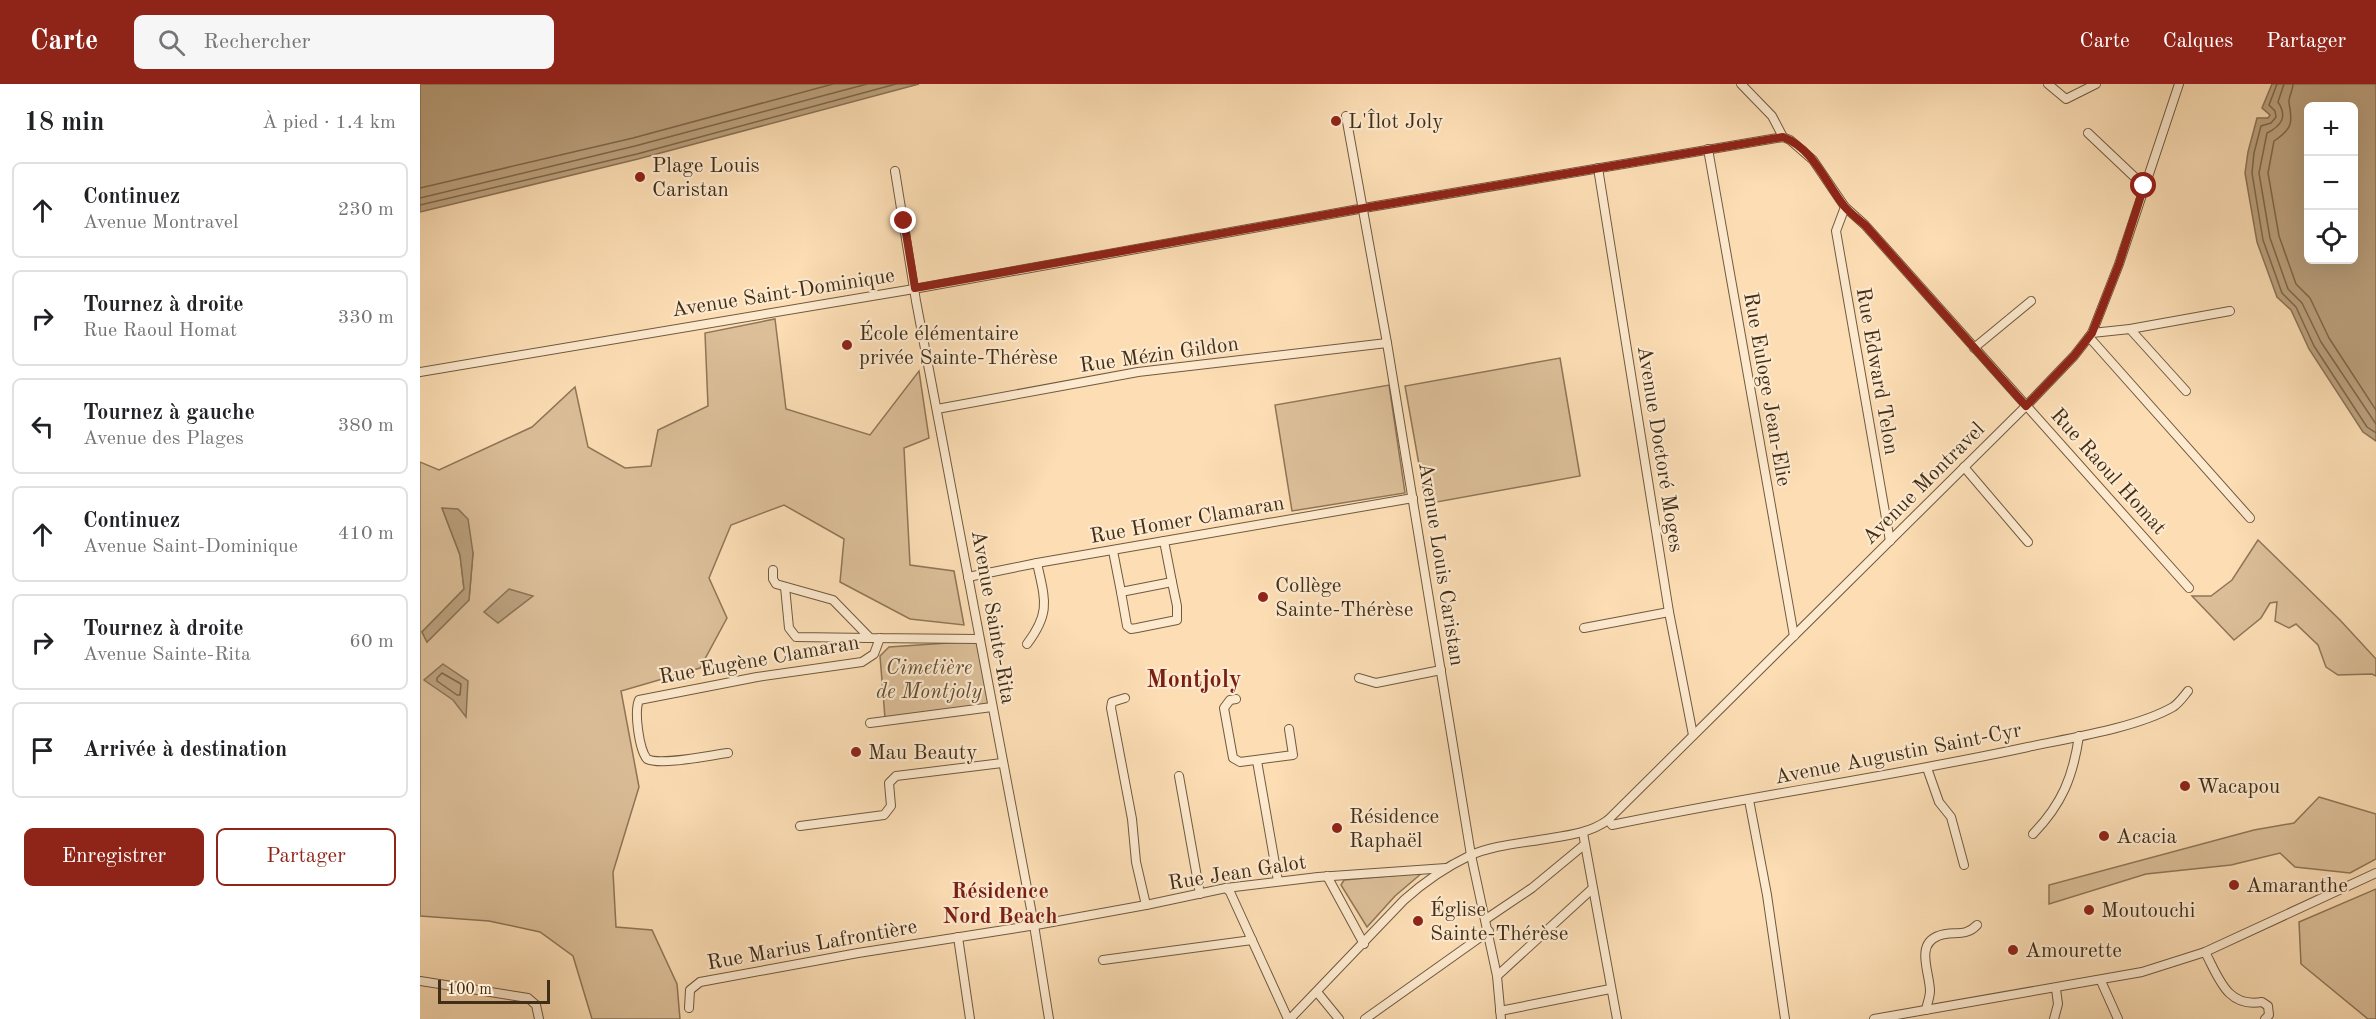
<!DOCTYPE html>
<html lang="fr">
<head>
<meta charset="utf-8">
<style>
	:root { --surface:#fff; --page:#f6f6f6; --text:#202124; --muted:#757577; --line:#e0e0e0; --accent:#8f2418 }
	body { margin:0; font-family:"Old Standard TT",serif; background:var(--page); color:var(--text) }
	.controls { position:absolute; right:18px; top:18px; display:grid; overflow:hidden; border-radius:9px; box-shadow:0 6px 24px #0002 }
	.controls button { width:54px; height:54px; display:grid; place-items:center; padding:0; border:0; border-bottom:2px solid var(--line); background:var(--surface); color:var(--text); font:30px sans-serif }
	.scale { position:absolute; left:18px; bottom:15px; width:112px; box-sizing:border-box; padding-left:6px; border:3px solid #402e18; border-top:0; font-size:16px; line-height:21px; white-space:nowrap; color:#402e18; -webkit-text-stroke:4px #fde9ce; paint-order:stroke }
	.stop { position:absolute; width:18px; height:18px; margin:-14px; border:4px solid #8f2418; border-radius:50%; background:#fff }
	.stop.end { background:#8f2418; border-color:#fff; box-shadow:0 2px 6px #0008 }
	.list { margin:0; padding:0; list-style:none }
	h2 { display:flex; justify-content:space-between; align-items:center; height:78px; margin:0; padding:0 24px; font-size:26px }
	h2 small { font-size:20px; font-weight:400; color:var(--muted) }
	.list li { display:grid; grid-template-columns:39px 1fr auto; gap:18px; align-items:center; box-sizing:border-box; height:96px; margin:0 12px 12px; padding:0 12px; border:2px solid var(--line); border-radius:9px }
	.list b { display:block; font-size:22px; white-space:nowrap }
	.list p { margin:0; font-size:20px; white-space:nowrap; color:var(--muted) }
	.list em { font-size:20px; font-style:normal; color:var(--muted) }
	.actions { display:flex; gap:12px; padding:18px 24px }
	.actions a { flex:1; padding:14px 0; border:2px solid var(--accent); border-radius:9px; text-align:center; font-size:21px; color:var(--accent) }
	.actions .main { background:var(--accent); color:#fff }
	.icon { flex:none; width:33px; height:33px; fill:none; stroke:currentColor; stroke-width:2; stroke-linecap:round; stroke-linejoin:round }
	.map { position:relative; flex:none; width:1956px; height:935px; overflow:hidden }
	header { display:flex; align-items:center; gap:36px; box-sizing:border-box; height:84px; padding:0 30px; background:var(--accent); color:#fff }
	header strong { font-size:28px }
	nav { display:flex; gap:33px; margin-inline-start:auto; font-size:21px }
	.search { width:420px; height:54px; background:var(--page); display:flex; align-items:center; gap:15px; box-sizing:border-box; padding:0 21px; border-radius:9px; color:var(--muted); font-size:22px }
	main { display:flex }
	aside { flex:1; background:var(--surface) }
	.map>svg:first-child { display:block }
	.green { fill:#dcbf99; stroke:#8e7658; stroke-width:1.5; fill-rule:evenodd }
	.water { fill:#bca27f; stroke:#8a7456; stroke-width:1.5; fill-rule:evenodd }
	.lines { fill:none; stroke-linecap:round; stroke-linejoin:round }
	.shore { stroke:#7e684c; stroke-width:1.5 }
	.minor-casing { stroke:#6f5a3f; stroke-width:10 }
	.minor { stroke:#fde9ce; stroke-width:8 }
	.route { stroke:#8f2418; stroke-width:8 }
	.poi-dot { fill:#8f2418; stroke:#fde9ce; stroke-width:2 }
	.labels { text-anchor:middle; stroke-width:4.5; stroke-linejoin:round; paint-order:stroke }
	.poi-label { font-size:21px; fill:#402e18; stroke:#fde9ce; text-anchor:start }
	.street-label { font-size:21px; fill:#402e18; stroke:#fde9ce }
	.park-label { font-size:21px; font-style:italic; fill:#5f4b32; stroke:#fde9ce }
	.neighbourhood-label { font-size:22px; font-weight:bold; fill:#7a1f14; stroke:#fde9ce }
	.quarter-label { font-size:24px; font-weight:bold; fill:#7a1f14; stroke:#fde9ce }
</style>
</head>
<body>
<header>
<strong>Carte</strong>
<div class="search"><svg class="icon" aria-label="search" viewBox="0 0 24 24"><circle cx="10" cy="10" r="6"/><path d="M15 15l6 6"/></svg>Rechercher</div>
<nav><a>Carte</a><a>Calques</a><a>Partager</a></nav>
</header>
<main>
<aside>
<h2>18 min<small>À pied · 1.4 km</small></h2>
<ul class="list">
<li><svg class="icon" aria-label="ahead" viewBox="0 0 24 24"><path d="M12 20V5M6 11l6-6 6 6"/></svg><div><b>Continuez</b><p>Avenue Montravel</p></div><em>230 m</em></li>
<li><svg class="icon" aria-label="right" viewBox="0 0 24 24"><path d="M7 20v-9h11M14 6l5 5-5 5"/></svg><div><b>Tournez à droite</b><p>Rue Raoul Homat</p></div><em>330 m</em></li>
<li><svg class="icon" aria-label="left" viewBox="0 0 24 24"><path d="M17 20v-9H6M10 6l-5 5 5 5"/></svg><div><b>Tournez à gauche</b><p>Avenue des Plages</p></div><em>380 m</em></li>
<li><svg class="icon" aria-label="ahead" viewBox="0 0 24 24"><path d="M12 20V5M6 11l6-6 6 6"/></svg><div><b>Continuez</b><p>Avenue Saint-Dominique</p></div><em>410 m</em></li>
<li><svg class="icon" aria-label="right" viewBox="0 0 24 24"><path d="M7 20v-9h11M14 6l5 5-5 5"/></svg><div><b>Tournez à droite</b><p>Avenue Sainte-Rita</p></div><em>60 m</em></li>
<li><svg class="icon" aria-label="arrive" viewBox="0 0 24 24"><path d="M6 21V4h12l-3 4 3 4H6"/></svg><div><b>Arrivée à destination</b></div></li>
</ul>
<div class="actions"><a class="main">Enregistrer</a><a>Partager</a></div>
</aside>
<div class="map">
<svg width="1956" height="935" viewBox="0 0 1956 935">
	<rect width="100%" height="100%" fill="#fcddb4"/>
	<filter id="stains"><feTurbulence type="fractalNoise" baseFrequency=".00333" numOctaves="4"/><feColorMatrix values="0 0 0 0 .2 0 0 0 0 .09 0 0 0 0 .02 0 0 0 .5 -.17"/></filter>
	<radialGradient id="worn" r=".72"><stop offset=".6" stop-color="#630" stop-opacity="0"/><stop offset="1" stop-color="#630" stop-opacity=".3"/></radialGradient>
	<g class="green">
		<path d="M355,235L366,325L450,351L499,287L509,354L484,364L490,481L534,487L544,541L490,535L420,498L424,455L364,421L311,441L289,494L307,534L280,584L201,607L219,703L193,788L196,843L232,846L257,900L260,935H172L153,872L120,848L69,837L0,832V378L19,386L112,343L155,303L168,363L205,384L231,382L238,346L288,322L285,249ZM22,424L53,469L49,516L7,558L2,548L44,505L40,471Z"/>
		<polygon points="1140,274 1160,392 1006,420 985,302"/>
		<polygon points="969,301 985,409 872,427 855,321"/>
		<polygon points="1838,456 1920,536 1956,575 1956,592 1952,590 1918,591 1906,583 1898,561 1876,540 1869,544 1855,537 1857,518 1850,519 1841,534 1814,556 1772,512 1791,512 1812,496"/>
		<polygon points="557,557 569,623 465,634 460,572 469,563"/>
		<polygon points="1899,713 1956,730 1956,775 1930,789 1875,783 1860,769 1811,781 1726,790 1629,820 1629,801 1834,746 1874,739"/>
		<polygon points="1002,789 975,812 947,843 921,801 924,796"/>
		<polygon points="1956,805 1956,935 1948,935 1881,880 1879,838"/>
	</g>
	<g class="water">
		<polygon points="0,0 499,0 218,75 0,128"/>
		<path d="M1852,0H1956V357L1943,348L1889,265L1871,226L1857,213L1837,158L1825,89L1828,68L1837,34H1848L1850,31L1842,24ZM1934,22V176H1888V22Z"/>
		<polygon points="22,424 38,425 48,435 53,469 49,516 7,558 2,548 44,505 40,471"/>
		<polygon points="89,505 113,512 78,539 64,528"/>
		<polygon points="23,580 48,597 46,633 33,616 4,596"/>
	</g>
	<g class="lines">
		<g class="shore">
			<polyline points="1857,0 1849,21 1855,27 1856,33 1851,39 1841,42 1834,69 1832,89 1843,156 1862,209 1876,223 1894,262 1947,343 1956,349"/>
			<path d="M1864,0L1858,18C1868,33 1861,42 1847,49L1839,89L1850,154L1868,205L1882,219L1901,258L1956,340"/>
			<path d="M1873,0C1873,6 1868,14 1869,19C1873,39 1872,45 1854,57L1848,89L1859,152L1876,200L1890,214L1909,254L1956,326"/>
			<polyline points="0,104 213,54 413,0"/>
			<polyline points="0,114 215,62 447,0"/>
			<polyline points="0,121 217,70 476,0"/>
			<polygon points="22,589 41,600 40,611 37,611 17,597 17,594"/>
		</g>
		<g class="minor-casing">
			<g id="minor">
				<polyline points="1321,0 1352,32 1363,53 1370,56 1393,76 1425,123 1445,141 1769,504"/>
				<polyline points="1628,0 1646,15 1676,0"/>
				<polyline points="926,32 967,259 1051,771 1077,892 1081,935"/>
				<polyline points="1668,49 1724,102"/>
				<polyline points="1288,65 1374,552"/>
				<polyline points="1178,84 1249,528 1273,651"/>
				<polyline points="475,87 496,217 614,841 629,935"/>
				<polyline points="1425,123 1416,147 1470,457"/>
				<polyline points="1710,245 1810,227"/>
				<polyline points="1672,249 1710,245 1766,307"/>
				<polyline points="1669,253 1830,434"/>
				<polyline points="1554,264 1611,217"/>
				<polyline points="0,288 488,206 950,123 1363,53"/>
				<polyline points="517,325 718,288 967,259"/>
				<polyline points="1544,383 1608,458"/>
				<polyline points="693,467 701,508 752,498 744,457"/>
				<polyline points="353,486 353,495 356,500 413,516 450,554 559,555"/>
				<polyline points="548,493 617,479 993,414"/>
				<polyline points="365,503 369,544 376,553 450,554"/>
				<polyline points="701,508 707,542 711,545 717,544 757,536 757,522 752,498"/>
				<polyline points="1164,544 1249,528"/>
				<path d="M607,560C631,528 625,516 617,479"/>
				<polyline points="939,594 956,599 1021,586"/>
				<polyline points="705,614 692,618 691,624 712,735 716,778 726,821"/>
				<polyline points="816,615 810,616 804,624 813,674 820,678 873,671 869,645"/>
				<polyline points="450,639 572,623"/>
				<path d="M308,669C291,671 241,682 227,675C219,665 214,628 219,616L337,593L442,578L454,570L460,554"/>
				<polyline points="837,677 858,797"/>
				<polyline points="1507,684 1519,718 1531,733 1544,781"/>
				<polyline points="759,692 780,810"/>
				<polyline points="1329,716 1347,811 1365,935"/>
				<path d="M1188,736L1192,741C1330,712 1470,693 1608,663C1650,654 1716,644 1753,623C1759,619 1763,613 1768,607"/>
				<polyline points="380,742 464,731 471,722 469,699 476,692 582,679"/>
				<polyline points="1163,749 1197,935"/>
				<path d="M1613,750C1642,720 1653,693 1659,652"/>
				<polyline points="907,792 944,860"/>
				<polyline points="806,804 810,808 868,935"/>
				<polyline points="1066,835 1112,804 1164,761"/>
				<polyline points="538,853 550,935"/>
				<path d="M1785,868C1799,894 1807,924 1842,918L1848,922L1849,931L1845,935"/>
				<polyline points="683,876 832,856"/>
				<polyline points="1077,892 1172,805"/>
				<polyline points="0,897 108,914 116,921 119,935"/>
				<polyline points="1681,897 1698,935"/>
				<polyline points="897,908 919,935"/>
				<polyline points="269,924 270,906 280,898 438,869 616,841 726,821 806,804 898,793 1026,784"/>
				<path d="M1506,926C1507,920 1510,913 1510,907C1510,889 1495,861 1518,852C1532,846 1545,854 1557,841"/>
				<polyline points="1080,927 1190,905"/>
				<path d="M870,935L984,816C1003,799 1026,783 1049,772C1068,763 1093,760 1113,757C1138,752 1166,752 1188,736L1606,322L1654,272L1672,249L1699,180L1759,0"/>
				<polyline points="945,935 1069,847"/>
				<polyline points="1454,935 1722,888 1785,868 1956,789"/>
				<polyline points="1634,935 1638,920 1636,905"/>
			</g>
		</g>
		<use href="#minor" class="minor"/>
	</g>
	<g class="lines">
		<path class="route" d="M484,137L495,204L950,123L1363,53C1394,65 1405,98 1424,122C1430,129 1438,135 1445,141L1606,322L1654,272L1672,249L1699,180L1724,102"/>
	</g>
	<g class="poi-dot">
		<circle cx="916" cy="37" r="6"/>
		<circle cx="220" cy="93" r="6"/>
		<circle cx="427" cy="261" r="6"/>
		<circle cx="843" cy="513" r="6"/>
		<circle cx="436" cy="668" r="6"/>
		<circle cx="1765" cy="702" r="6"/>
		<circle cx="917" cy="744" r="6"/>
		<circle cx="1684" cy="752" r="6"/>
		<circle cx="1814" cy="801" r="6"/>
		<circle cx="1669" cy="826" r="6"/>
		<circle cx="998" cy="837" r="6"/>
		<circle cx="1593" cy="866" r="6"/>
	</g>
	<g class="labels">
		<g class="poi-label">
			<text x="928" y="44">L'Îlot Joly</text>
			<text x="232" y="88">Plage Louis<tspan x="232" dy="24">Caristan</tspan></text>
			<text x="439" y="256">École élémentaire<tspan x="439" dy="24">privée Sainte-Thérèse</tspan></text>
			<text x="855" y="508">Collège<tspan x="855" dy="24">Sainte-Thérèse</tspan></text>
			<text x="448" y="675">Mau Beauty</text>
			<text x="1777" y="709">Wacapou</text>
			<text x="929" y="739">Résidence<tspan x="929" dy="24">Raphaël</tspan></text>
			<text x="1696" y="759">Acacia</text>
			<text x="1826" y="808">Amaranthe</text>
			<text x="1010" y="832">Église<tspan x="1010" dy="24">Sainte-Thérèse</tspan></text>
			<text x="1681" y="833">Moutouchi</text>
			<text x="1605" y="873">Amourette</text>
		</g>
		<g class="street-label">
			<text transform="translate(363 208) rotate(-9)" y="7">Avenue Saint-Dominique</text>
			<text transform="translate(739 270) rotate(-8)" y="7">Rue Mézin Gildon</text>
			<text transform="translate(1458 287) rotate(80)" y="7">Rue Edward Telon</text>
			<text transform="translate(1348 305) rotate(80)" y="7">Rue Euloge Jean-Elie</text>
			<text transform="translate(1241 365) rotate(81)" y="7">Avenue Doctoré Moges</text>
			<text transform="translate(1689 387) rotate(48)" y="7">Rue Raoul Homat</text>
			<text transform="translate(1503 399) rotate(-45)" y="7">Avenue Montravel</text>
			<text transform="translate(767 435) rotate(-10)" y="7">Rue Homer Clamaran</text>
			<text transform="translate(1022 480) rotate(81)" y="7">Avenue Louis Caristan</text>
			<text transform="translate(574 533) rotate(80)" y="7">Avenue Sainte-Rita</text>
			<text transform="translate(339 575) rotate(-10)" y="7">Rue Eugène Clamaran</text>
			<text transform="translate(1478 669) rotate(-11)" y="7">Avenue Augustin Saint-Cyr</text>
			<text transform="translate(817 788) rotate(-9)" y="7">Rue Jean Galot</text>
			<text transform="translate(392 860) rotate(-10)" y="7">Rue Marius Lafrontière</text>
		</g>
		<g class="park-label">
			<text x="509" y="590">Cimetière<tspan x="509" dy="24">de Montjoly</tspan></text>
		</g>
		<g class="neighbourhood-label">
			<text x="580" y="814">Résidence<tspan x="580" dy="25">Nord Beach</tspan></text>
		</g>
		<g class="quarter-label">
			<text x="774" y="603">Montjoly</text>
		</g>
	</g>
	<rect width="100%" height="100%" filter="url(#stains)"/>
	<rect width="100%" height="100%" fill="url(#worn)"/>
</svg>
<div class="controls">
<button>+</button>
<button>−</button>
<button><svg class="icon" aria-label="locate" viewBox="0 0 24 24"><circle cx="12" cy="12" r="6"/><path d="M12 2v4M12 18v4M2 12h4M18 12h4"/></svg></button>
</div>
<div class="scale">100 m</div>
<div class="stop" style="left:1724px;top:102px"></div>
<div class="stop end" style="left:484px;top:137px"></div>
</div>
</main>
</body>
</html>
